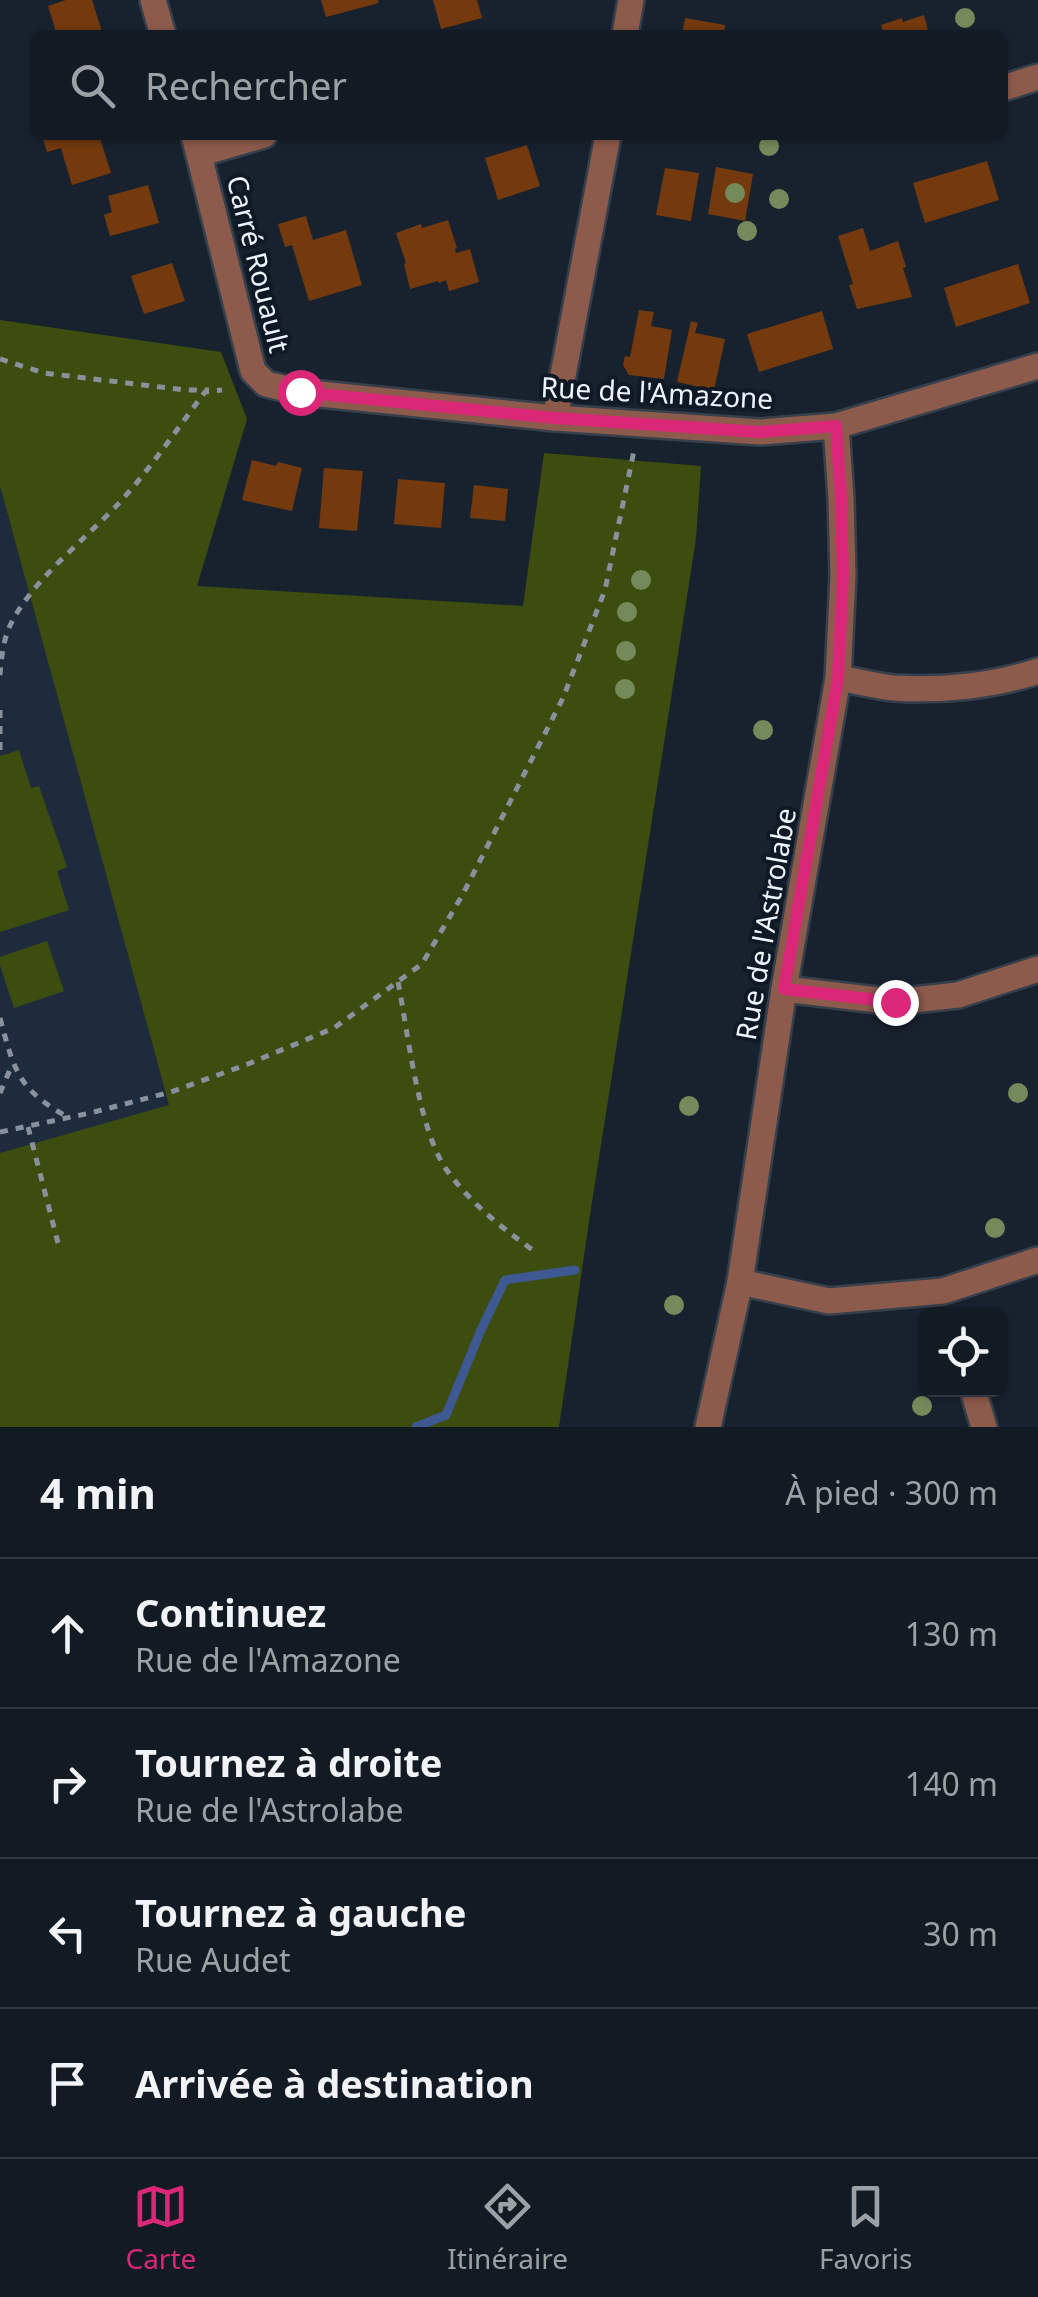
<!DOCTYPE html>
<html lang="fr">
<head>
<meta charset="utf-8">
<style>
	:root { --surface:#121a23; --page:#1f2730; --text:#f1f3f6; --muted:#9ca1a6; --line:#313841; --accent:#db2777 }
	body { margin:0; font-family:"Noto Sans",sans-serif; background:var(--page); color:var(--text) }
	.controls { position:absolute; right:30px; bottom:30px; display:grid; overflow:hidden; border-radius:15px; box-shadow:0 2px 8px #0004 }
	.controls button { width:90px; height:90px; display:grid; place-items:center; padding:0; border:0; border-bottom:2px solid var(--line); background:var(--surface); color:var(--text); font:50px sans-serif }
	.stop { position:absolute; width:30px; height:30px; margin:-22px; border:8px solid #db2777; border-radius:50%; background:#fff }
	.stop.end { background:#db2777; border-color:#fff; box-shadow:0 2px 10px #0008 }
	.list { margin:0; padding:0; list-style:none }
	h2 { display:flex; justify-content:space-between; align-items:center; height:130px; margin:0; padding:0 40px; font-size:42px }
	h2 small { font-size:32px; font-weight:400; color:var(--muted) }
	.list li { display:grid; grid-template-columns:65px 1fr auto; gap:30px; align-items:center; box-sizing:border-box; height:150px; padding:0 40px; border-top:2px solid var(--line) }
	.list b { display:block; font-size:38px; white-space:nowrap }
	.list p { margin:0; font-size:32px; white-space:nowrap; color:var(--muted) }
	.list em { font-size:32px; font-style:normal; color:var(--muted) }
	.icon { flex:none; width:55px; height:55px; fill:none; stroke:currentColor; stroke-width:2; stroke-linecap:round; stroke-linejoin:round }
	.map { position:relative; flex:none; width:1038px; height:1427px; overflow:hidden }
	.search { position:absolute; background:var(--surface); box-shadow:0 2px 8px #0004; left:30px; right:30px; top:30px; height:110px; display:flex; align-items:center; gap:25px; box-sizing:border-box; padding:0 35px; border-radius:15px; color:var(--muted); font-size:38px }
	.sheet { height:730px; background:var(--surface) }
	nav { display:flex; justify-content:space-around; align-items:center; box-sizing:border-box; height:140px; border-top:2px solid var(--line); background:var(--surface); font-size:28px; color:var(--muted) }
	nav a { display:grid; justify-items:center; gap:5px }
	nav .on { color:var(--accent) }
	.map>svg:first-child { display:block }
	.built { fill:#1e2b3d }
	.green { fill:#3d4d0f }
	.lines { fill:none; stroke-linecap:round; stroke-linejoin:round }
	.stream { stroke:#3e5891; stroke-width:9 }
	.building { fill:#743a0e }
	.minor-casing { stroke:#36404c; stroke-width:30 }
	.path { stroke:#89919d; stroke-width:5; stroke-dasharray:8 8; stroke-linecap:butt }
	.minor { stroke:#8d5b4c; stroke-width:25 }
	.tree { fill:#758a5a }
	.route { stroke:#db2777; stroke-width:12 }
	.labels { text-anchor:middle; stroke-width:8; stroke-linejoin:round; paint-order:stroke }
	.street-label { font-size:28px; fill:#eef5ff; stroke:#0f1825 }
</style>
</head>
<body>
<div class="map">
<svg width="1038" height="1427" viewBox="0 0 1038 1427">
	<rect width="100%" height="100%" fill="#18222f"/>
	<polygon class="built" points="0,486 169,1106 0,1153"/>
	<g class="green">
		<polygon points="0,320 221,352 247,419 197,586 523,606 544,453 701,466 696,539 590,1215 559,1427 0,1427 0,1153 169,1105 0,486"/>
		<polygon points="19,750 31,788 39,786 67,867 57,871 69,910 0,932 0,756"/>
		<polygon points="47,941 64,991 14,1008 0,965 0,957"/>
	</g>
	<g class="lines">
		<polyline class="stream" points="416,1427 446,1415 481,1330 505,1280 575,1270"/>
	</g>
	<g class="building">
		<polygon points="66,0 92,0 103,35 57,35 48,6"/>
		<polygon points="321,0 378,0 379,3 326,17"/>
		<polygon points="433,0 477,0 482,18 441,29"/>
		<polygon points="924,15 929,34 926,35 884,35 881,25 902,18 903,22"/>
		<polygon points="685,18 725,25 724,35 682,35"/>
		<polygon points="42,135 99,135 111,173 72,185 61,148 47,152"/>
		<polygon points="527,145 540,186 498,200 485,158"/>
		<polygon points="987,161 999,200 925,223 913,183"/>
		<polygon points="716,167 753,174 745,221 708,214"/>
		<polygon points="665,168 699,173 691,221 656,215"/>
		<polygon points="148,185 159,223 110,236 104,215 112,212 108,196"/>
		<polygon points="306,216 313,240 346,230 362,285 309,301 292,245 285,247 278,224"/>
		<polygon points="448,220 457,248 455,249 456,253 470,249 479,282 449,291 446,280 439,283 438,281 410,289 404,264 406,263 396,233 421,224 422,228"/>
		<polygon points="863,228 870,251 898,241 906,267 903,268 912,297 857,309 849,285 853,284 838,236"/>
		<polygon points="172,263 185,301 144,314 131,276"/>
		<polygon points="1018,264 1030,303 956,327 944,288"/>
		<polygon points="639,310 654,312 651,326 672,330 664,379 629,375 623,365 625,356 630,357"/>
		<polygon points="822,311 833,349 759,372 747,334"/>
		<polygon points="691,321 698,323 695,333 725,339 714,390 677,382"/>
		<polygon points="252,460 276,466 278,462 302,468 292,511 242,500"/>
		<polygon points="324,468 363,471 357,531 319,528"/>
		<polygon points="398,479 445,483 441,528 394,524"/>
		<polygon points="474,485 508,489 505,521 470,518"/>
	</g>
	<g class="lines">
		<g class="minor-casing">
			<g id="minor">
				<polyline points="153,0 163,35"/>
				<polyline points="625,35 631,0"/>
				<polyline points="1003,88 1038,77"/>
				<polyline points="194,135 253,371 266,384 300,392 555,418 760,432 836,426 1038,366"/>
				<polyline points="199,154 264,135"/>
				<polyline points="555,418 608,135"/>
				<path d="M838,678C857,681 876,686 894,688C941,691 993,686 1038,671"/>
				<polyline points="784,989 895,1002 958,995 1038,969"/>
				<polyline points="740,1282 829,1301 943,1291 1038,1260"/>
				<polyline points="973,1390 984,1427"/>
				<polyline points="708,1427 740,1282 784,989 838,678 843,576 841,498 836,426"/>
			</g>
		</g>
		<g class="path">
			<polyline points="0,359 44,373 185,390 209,390"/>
			<path d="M0,675C1,661 3,644 8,630C28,583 86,539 120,502C151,468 177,429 205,392L222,390"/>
			<polyline points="0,710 0,750"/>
			<path d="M398,982C408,1032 418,1128 446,1169C470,1203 503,1229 537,1253"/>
			<path d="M0,1018C14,1070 18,1090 68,1117"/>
			<polyline points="0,1093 12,1065"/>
			<polyline points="28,1127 58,1243"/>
			<polyline points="0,1132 90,1113 171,1092 248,1064 334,1028 422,964 463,894 563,698 605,590 635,446"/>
		</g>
		<use href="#minor" class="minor"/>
	</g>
	<g class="tree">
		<circle cx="965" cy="18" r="10"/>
		<circle cx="769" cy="146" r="10"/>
		<circle cx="735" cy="193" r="10"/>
		<circle cx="779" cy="199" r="10"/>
		<circle cx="747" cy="231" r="10"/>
		<circle cx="641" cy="580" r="10"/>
		<circle cx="627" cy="612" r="10"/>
		<circle cx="626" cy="651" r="10"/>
		<circle cx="625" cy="689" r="10"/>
		<circle cx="763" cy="730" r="10"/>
		<circle cx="1018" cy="1093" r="10"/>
		<circle cx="689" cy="1106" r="10"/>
		<circle cx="995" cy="1228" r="10"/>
		<circle cx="674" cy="1305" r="10"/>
		<circle cx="922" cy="1406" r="10"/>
	</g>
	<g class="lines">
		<polyline class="route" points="300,392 555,418 760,432 836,426 841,498 843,576 838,678 784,989 895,1002"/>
	</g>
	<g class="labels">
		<g class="street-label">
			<text transform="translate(258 264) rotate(76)" y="10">Carré Rouault</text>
			<text transform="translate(657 393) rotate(3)" y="10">Rue de l'Amazone</text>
			<text transform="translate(766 924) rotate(-80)" y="10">Rue de l'Astrolabe</text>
		</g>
	</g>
</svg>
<div class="controls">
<button><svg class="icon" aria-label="locate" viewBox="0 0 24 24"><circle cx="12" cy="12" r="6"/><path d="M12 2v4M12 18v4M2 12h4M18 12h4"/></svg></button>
</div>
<div class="stop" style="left:300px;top:392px"></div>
<div class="stop end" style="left:895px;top:1002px"></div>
<div class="search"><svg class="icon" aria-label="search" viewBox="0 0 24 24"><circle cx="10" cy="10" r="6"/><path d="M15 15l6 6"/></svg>Rechercher</div>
</div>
<section class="sheet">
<h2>4 min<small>À pied · 300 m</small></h2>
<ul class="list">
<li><svg class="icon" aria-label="ahead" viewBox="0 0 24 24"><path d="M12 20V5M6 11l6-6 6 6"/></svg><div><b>Continuez</b><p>Rue de l'Amazone</p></div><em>130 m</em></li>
<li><svg class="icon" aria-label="right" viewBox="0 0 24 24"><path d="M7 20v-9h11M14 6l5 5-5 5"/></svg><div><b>Tournez à droite</b><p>Rue de l'Astrolabe</p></div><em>140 m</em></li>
<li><svg class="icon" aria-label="left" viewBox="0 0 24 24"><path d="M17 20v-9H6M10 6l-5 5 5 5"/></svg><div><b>Tournez à gauche</b><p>Rue Audet</p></div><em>30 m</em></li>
<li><svg class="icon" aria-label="arrive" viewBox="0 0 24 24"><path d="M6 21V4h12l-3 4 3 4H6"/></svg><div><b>Arrivée à destination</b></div></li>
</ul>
</section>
<nav>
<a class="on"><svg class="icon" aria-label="map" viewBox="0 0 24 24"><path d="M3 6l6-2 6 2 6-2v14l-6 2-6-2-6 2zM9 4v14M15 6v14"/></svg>Carte</a>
<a><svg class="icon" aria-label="directions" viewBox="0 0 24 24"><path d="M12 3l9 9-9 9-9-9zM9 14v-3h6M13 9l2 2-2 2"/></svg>Itinéraire</a>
<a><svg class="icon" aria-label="saved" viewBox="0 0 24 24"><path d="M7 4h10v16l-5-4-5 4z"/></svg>Favoris</a>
</nav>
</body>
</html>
